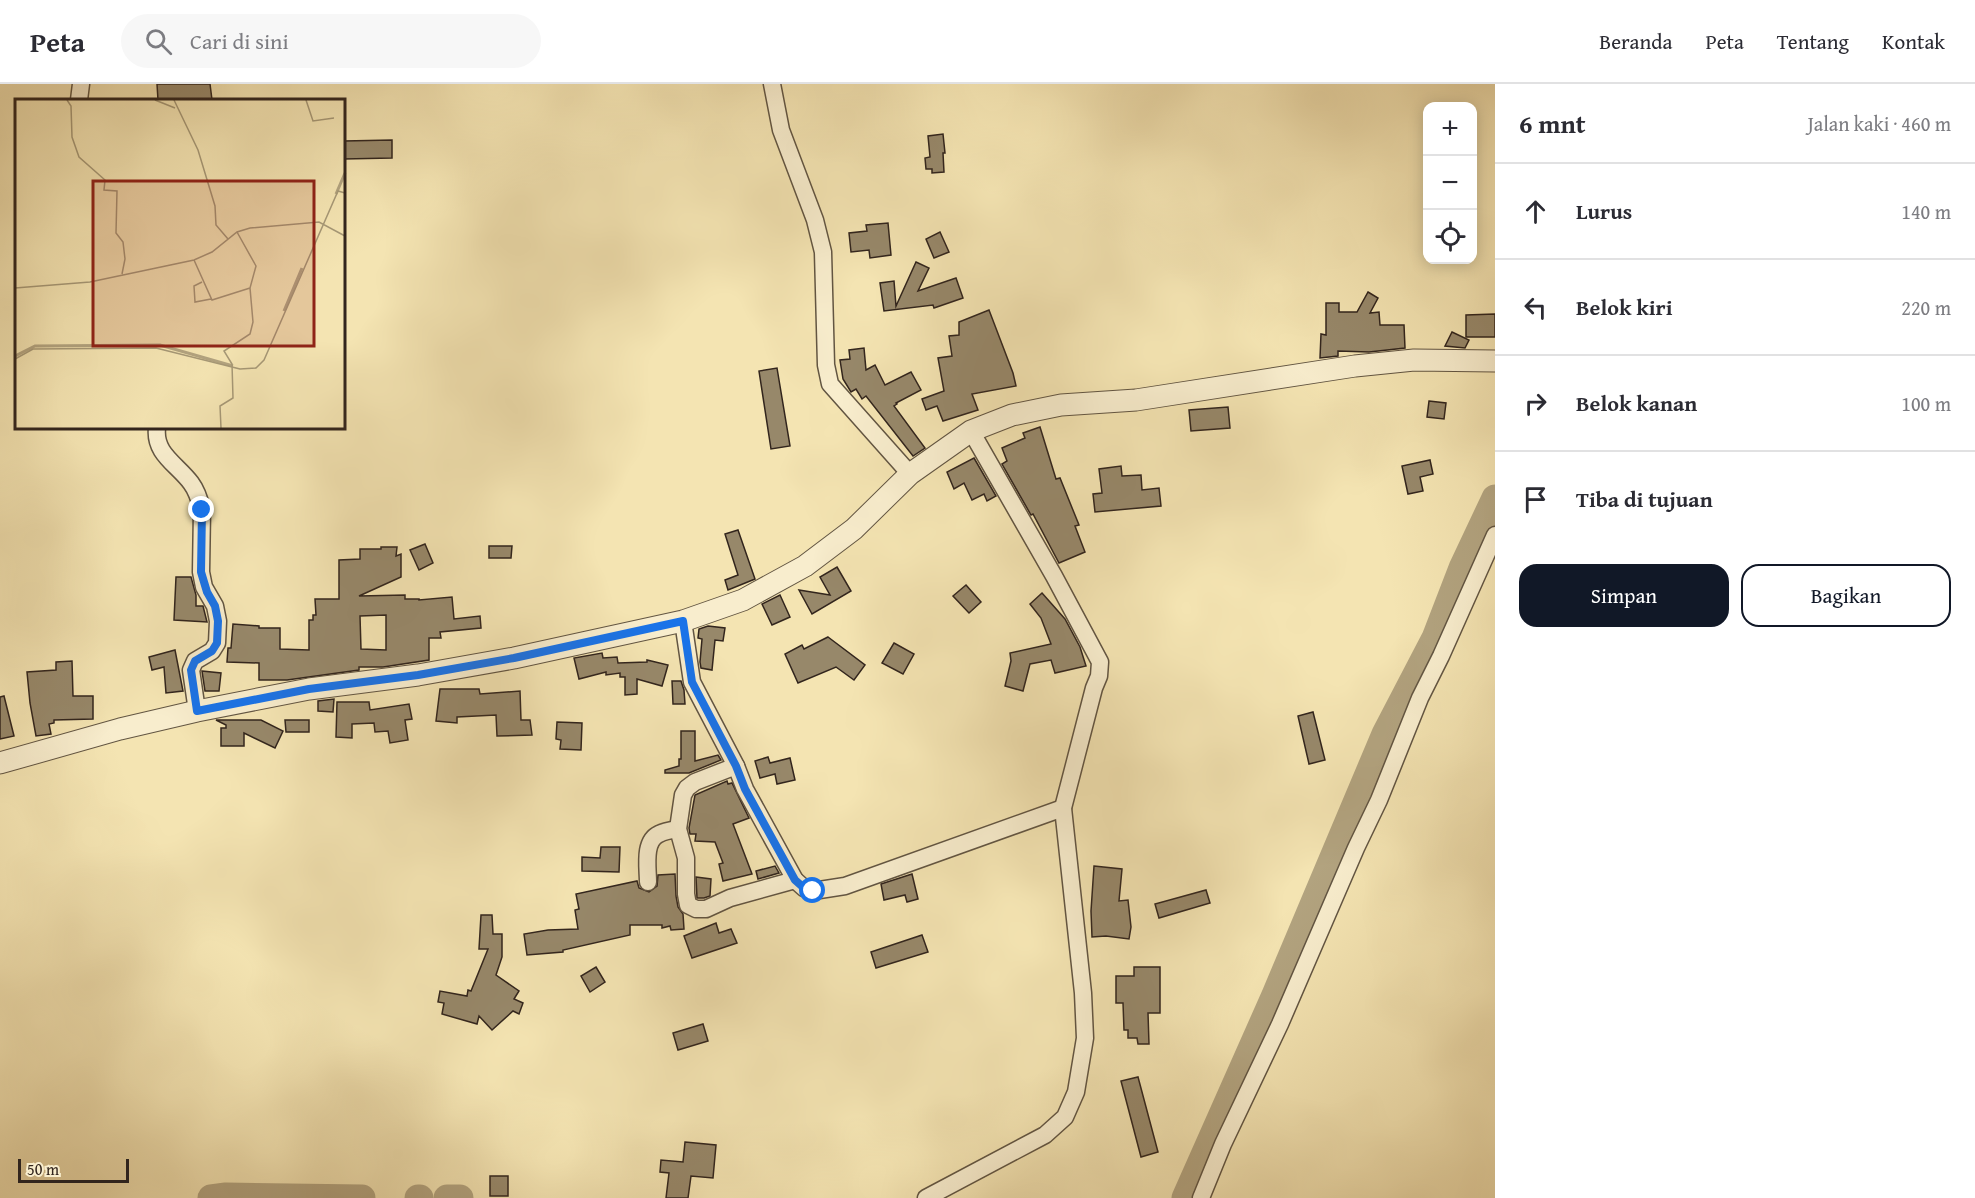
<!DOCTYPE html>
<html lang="id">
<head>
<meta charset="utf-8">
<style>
	:root { --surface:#fff; --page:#f7f7f7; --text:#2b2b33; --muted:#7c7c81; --line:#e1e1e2; --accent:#111827 }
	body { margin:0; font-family:"Gentium Book Plus",serif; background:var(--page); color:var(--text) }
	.controls { position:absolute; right:18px; top:18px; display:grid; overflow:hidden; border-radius:12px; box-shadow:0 3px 15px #0003 }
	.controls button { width:54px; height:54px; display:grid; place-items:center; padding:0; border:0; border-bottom:2px solid var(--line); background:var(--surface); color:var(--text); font:30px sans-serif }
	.scale { position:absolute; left:18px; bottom:15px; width:111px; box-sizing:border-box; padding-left:6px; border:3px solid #32251d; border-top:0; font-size:16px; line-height:21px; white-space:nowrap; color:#32251d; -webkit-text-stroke:4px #f8edcd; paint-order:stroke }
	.stop { position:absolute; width:18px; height:18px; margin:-14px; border:4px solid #1a73e8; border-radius:50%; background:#fff }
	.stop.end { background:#1a73e8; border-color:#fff; box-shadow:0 2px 6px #0008 }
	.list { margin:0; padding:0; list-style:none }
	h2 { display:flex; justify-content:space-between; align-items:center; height:78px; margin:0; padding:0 24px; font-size:26px }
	h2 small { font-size:20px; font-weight:400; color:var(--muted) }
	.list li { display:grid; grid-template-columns:39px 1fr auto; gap:18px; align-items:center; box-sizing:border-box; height:96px; padding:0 24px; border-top:2px solid var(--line) }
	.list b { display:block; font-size:22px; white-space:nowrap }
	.list em { font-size:20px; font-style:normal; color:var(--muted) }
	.actions { display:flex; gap:12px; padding:18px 24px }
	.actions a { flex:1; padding:14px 0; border:2px solid var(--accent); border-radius:18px; text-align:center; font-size:21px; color:var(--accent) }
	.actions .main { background:var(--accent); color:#fff }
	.icon { flex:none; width:33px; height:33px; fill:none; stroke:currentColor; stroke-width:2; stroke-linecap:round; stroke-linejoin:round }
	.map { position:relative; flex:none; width:1495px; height:1114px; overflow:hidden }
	header { display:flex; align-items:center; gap:36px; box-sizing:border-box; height:84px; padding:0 30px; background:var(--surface); border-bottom:2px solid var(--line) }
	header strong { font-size:28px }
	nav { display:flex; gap:33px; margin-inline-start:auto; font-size:21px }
	.search { width:420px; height:54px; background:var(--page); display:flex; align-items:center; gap:15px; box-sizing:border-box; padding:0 21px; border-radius:33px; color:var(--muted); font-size:22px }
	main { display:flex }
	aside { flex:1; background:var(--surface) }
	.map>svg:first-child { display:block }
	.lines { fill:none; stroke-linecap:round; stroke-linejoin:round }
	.river { stroke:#b2a37f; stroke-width:27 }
	.building { fill:#97886a; stroke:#32251d; stroke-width:1.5; fill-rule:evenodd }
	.minor-casing { stroke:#625542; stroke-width:19 }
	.tertiary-casing { stroke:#625542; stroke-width:23 }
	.minor { stroke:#f8edcd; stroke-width:16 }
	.tertiary { stroke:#f8edcd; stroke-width:21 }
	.route { stroke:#1a73e8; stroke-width:8 }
	.inset-river { fill:none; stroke:#b2a37f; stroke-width:3 }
	.inset-road { fill:none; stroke:#a69876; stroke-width:1.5 }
	.view { fill:#8f2418; fill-opacity:0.15; stroke:#8f2418; stroke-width:3 }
	.inset-edge { fill:none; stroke:#32251d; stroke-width:3 }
</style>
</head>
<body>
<header>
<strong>Peta</strong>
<div class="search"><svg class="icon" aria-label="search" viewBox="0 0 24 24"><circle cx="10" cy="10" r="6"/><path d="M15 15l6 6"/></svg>Cari di sini</div>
<nav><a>Beranda</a><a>Peta</a><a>Tentang</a><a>Kontak</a></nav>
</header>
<main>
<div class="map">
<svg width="1495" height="1114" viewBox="0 0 1495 1114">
	<rect width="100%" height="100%" fill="#f4e4b2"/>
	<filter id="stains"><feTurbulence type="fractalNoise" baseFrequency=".00333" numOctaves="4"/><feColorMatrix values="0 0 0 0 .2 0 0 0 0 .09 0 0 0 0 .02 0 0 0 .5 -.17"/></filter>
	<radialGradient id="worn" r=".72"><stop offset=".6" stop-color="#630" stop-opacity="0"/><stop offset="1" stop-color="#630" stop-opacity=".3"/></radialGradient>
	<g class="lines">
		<g class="river">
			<polyline points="211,1114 226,1112 362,1114"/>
			<polyline points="418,1114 420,1114"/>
			<polyline points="447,1114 460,1114"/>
			<polyline points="1185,1114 1275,911 1385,650 1435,554 1462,484 1495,414"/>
		</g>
	</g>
	<g class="building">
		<polygon points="157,0 210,0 212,16 158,16"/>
		<polygon points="943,50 945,69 943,69 944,88 932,89 932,85 926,85 925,74 930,73 928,52"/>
		<polygon points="392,56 392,74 344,75 344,57"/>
		<polygon points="888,139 891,171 870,174 869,166 851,168 849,149 867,147 866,141"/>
		<polygon points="940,148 949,168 934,174 926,155"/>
		<polygon points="916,178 929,184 918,207 956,194 963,214 934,224 933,221 884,227 880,199 894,197 896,222"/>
		<polygon points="1368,208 1378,214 1370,229 1379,228 1380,241 1404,241 1405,264 1369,268 1338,267 1338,272 1320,274 1321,250 1326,251 1326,219 1339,219 1339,228 1357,228"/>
		<polygon points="989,226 1013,289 1016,302 972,310 978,326 943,337 937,322 926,326 922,315 944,307 938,274 952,272 949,252 959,251 959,238"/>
		<polygon points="1495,230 1495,253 1466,253 1466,231"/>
		<polygon points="1452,248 1469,256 1465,264 1445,262"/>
		<polygon points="864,264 866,286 875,281 885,301 911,288 921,306 896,319 897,320 894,322 925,364 913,372 866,312 862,315 856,305 851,308 843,295 840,276 850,275 849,266"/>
		<polygon points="777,284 790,362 771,365 759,287"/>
		<polygon points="1429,317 1446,319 1444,335 1427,333"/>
		<polygon points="1228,323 1230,344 1191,347 1189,326"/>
		<polygon points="1040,343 1056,395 1060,394 1079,441 1075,442 1085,468 1059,479 1033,430 1031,431 1002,380 1007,377 1002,364 1025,354 1023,349"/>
		<polygon points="974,374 996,412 987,417 984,410 972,416 964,399 954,405 947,388"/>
		<polygon points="1430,376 1433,390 1420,393 1423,407 1408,410 1402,382"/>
		<polygon points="1121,382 1122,392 1141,391 1142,406 1159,404 1161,422 1095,428 1093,410 1102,409 1099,385"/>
		<polygon points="738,446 755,495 728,506 725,496 738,491 725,450"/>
		<polygon points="425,460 433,479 419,486 410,466"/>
		<polygon points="489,462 512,462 511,474 489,474"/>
		<path d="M381,463H397L396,472L401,470V493L359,512L405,511V515H419V516L452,513L454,535L480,532L481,544L440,548L441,554H429V576L383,583H359V586L287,596H259V579L227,578L228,564H231L233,540L259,542V544H280V565L309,566V536H313V531H316L315,515H339V476L360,475V465H381ZM386,531V566L361,565L360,532Z"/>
		<polygon points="837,483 851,507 812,530 799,506 830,511 820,493"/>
		<polygon points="176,493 191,493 196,511 196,522 203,522 207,538 174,536"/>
		<polygon points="966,501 981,518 969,529 953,512"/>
		<polygon points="1042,509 1065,535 1080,563 1086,582 1055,589 1051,576 1030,580 1023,607 1005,602 1011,577 1010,569 1051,560 1041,534 1030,520"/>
		<polygon points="780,511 790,533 772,541 762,520"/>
		<polygon points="708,542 725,544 723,557 715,556 712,586 701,584 700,578 702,555 698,554 699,545"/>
		<polygon points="828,553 865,581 854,596 836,583 798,599 785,570 802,561 804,565"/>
		<polygon points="894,559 914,570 903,590 882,579"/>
		<polygon points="175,566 183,607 166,609 164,583 152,586 149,573"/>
		<polygon points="602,569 603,574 617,573 618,579 647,578 647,576 668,581 662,602 637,595 637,610 625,611 625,593 620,593 620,589 606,591 606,588 579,595 574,574"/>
		<polygon points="72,577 73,612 93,612 93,635 54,636 54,639 49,640 51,650 36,652 30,619 27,588 56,586 56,578"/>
		<polygon points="202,587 221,589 219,607 205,607"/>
		<polygon points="672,597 681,597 684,606 685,620 673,620"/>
		<polygon points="440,605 479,605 480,610 520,607 521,636 530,636 532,651 497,652 496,631 457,633 457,639 436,637"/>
		<polygon points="4,612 14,652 0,655 0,613"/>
		<polygon points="334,615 333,628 318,627 318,617"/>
		<polygon points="337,618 369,618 370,626 409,620 412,635 405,636 408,656 390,659 388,647 375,648 374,639 352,640 352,654 336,653"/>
		<polygon points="1313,628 1325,676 1309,680 1298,632"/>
		<polygon points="216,636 261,636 283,647 275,664 244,649 244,662 221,662 221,644 226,644 226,641"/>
		<polygon points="285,636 309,636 309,648 286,648"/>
		<polygon points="557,638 582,639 581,666 560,665 561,656 556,655"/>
		<polygon points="681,647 695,647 695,677 718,671 721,676 689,689 665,689 665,686 679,682 679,675 681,675"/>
		<polygon points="768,673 770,679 790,674 795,696 777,700 775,690 760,694 755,677"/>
		<polygon points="727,697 728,700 732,699 749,734 733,740 752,790 723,797 719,780 723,779 715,758 695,757 696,750 690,750 689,744 695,711"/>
		<polygon points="601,763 620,763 619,788 582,787 582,773 600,774"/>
		<polygon points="775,782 779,789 758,795 756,787"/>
		<polygon points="1094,782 1122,785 1119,817 1128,816 1131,843 1129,855 1106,852 1092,853 1091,827"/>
		<polygon points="675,790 676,812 678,823 683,830 684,845 671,846 670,842 662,844 662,841 630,841 630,851 563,866 563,868 527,871 524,850 548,846 578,845 575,826 579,825 576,810 637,797 639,804 649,808 657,802 658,791"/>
		<polygon points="912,790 918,815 907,818 905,811 884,816 881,800"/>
		<polygon points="696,793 711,795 710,812 704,814 697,814"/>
		<polygon points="1206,806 1210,819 1159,834 1155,820"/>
		<polygon points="481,831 492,831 493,850 502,850 502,873 496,891 519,907 514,915 523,919 519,930 513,927 492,946 479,932 477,940 442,930 444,919 438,918 440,907 467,912 468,906 471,907 488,865 479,865"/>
		<polygon points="716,839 719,849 731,845 737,859 692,874 684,852"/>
		<polygon points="922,851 928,868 876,884 871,868"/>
		<polygon points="596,883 605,898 590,908 581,892"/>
		<polygon points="1134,883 1160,883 1160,929 1148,929 1149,960 1138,960 1137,954 1128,954 1128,946 1124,946 1123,919 1116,919 1116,892 1134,892"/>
		<polygon points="703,940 708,957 678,966 673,949"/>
		<polygon points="1138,993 1158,1068 1141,1073 1121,997"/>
		<polygon points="685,1058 716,1061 713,1094 691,1092 688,1114 666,1114 669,1089 660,1088 661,1076 683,1078"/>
		<rect x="490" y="1092" width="18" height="20"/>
	</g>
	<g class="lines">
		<g class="minor-casing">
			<g id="minor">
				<polyline points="772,0 781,46 815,136 823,168 826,281 830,300 910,390"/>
				<polyline points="79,16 81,0"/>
				<path d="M157,344C154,370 177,380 191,399C197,407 200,417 202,426L201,488L204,503L215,522L218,537L217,559L212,567L195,577L191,586L197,627"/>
				<polyline points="683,537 692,598 736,682 745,705 795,796 804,804 813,807 845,802 1063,724"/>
				<polyline points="736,682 695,698 687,704 683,711 678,745 686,774 686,810 688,821 696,825 706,825 730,814 795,796"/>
				<path d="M648,798C648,784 643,757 659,750C665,747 672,746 678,745"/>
				<polyline points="926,1114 1045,1051 1065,1033 1076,1008 1085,954 1083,909 1063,724 1094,604 1099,592 1100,578 1054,492 971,347"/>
				<polyline points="1201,1114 1223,1060 1280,940 1356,764 1379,716 1420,614 1441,572 1495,451"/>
			</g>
		</g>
		<g class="tertiary-casing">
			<polyline id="tertiary" points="0,679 120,645 197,627 309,605 418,591 514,574 683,537 743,516 805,482 854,445 910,390 971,347 1012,331 1061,321 1136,316 1355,282 1414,276 1495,277"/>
		</g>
		<use href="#minor" class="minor"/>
		<use href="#tertiary" class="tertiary"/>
	</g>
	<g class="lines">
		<polyline class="route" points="202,426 201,488 207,508 215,522 218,537 217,559 212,567 195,577 191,586 197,627 309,605 418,591 514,574 683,537 692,598 736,682 745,705 795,796 804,804 813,807"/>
	</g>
	<g transform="translate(15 15)">
		<rect width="330" height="330" fill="#f4e4b2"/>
		<path class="inset-river" d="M321,95L330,74M269,212L287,169M0,257L20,247L145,246L218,267"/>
		<path class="inset-road" d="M52,1L56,7L57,38L64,58L90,81L89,91L102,92L101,134L108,143L110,160L107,175M140,1L160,9M159,1L183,51L200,107L201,126L213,140M291,1L298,22L319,19M179,161L197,201L235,189M187,183L179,187L180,203L196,200M0,189L75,183L179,161L197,153L222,133L235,129L304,123L330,137M0,260L18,250L141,249L225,270L241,269L249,261L323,92L330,94M206,329L205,307L218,299L217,265L209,252L235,235L238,223L235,189L241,167L222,133"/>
		<path class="view" d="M78,82H299V247H78Z"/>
		<rect width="330" height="330" class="inset-edge"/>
	</g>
	<rect width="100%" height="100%" filter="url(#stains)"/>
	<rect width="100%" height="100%" fill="url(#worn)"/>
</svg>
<div class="controls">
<button>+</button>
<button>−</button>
<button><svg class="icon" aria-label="locate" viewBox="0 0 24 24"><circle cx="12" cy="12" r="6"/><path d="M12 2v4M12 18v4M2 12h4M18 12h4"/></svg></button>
</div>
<div class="scale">50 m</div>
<div class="stop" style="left:813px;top:807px"></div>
<div class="stop end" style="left:202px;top:426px"></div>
</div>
<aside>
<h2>6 mnt<small>Jalan kaki · 460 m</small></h2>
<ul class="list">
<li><svg class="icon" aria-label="ahead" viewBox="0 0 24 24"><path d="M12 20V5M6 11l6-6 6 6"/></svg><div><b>Lurus</b></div><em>140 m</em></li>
<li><svg class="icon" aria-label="left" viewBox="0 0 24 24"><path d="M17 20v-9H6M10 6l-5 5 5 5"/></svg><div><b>Belok kiri</b></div><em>220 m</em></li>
<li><svg class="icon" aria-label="right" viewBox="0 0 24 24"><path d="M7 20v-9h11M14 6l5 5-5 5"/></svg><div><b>Belok kanan</b></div><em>100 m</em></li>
<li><svg class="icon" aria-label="arrive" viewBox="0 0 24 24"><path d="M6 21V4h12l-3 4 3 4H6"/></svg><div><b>Tiba di tujuan</b></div></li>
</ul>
<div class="actions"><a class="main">Simpan</a><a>Bagikan</a></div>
</aside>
</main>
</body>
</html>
